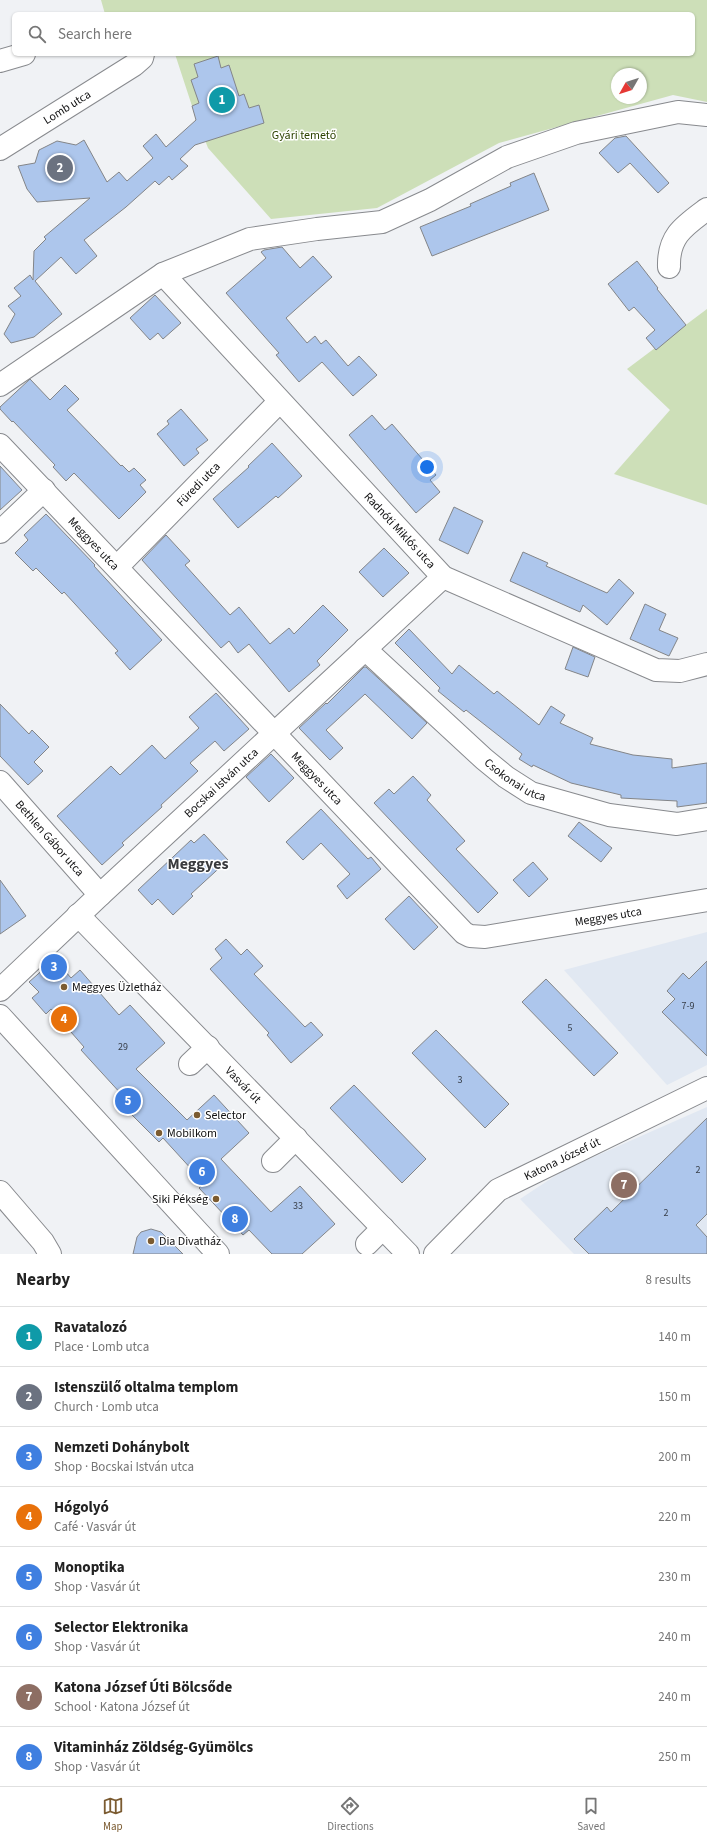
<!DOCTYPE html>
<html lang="en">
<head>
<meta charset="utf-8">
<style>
	:root { --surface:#fff; --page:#f6f6f6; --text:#222; --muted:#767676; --line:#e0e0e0; --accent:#7b5b31 }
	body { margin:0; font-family:"Source Sans 3",sans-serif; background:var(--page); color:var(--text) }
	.compass { position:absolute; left:611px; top:68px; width:36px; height:36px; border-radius:50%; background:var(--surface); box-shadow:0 1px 3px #0004; rotate:231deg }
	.you { position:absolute; left:427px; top:467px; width:14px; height:14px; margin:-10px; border:3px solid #fff; border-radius:50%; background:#1a73e8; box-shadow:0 0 0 6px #1a73e833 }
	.badge { display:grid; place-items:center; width:26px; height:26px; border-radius:50%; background:var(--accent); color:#fff; font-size:13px; font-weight:700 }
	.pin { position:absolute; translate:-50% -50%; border:2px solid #fff; box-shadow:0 1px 4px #0006 }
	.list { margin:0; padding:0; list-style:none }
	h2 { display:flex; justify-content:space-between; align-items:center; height:52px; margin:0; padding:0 16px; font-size:17px }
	h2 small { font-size:13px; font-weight:400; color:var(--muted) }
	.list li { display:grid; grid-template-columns:26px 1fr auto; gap:12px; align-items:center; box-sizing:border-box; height:60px; padding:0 16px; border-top:1px solid var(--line) }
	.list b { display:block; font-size:15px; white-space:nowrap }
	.list p { margin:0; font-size:13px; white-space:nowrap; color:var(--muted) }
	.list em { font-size:13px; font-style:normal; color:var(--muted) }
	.icon { flex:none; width:22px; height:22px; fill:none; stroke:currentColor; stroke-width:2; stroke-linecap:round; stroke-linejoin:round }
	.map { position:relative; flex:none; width:707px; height:1254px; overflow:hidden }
	.search { position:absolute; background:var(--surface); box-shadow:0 1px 3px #0004; left:12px; right:12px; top:12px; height:44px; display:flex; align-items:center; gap:10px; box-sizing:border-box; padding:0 14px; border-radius:6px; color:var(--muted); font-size:15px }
	.sheet { height:532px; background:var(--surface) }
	nav { display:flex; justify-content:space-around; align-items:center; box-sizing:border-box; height:56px; border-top:1px solid var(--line); background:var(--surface); font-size:11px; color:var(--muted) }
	nav a { display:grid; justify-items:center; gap:2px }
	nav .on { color:var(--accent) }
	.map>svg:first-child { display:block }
	.built { fill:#e1e8f2 }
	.green { fill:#cddfb8; fill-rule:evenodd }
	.building { fill:#adc6ec; stroke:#838588 }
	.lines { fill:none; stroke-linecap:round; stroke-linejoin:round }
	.minor-casing { stroke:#888a8e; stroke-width:24 }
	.tertiary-casing { stroke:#888a8e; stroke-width:24 }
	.minor { stroke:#fff; stroke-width:22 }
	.tertiary { stroke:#fff; stroke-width:22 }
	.poi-dot { fill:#7b5b31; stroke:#fff; stroke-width:1.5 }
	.labels { text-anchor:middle; stroke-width:3; stroke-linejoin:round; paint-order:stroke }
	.number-label { font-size:10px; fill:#373e48 }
	.street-label { font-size:12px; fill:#101011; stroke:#fff }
	.park-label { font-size:12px; fill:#2d4300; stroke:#fff }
	.poi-label { font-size:12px; fill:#101011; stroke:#fff; text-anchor:start }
	.district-label { font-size:16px; font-weight:bold; fill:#3a3b3e; stroke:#fff }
</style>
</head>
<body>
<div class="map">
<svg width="707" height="1254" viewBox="0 0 707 1254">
	<rect width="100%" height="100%" fill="#f0f2f5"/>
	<g class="built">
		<polygon points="707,932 707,1065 667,1085 564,970"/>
		<polygon points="707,1107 707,1254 574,1254 520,1199 564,1170"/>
	</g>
	<g class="green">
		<path d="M101,0H707V102L673,95L499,143L377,208L271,219L208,148L192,106L175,54H693V14H105ZM617,74H641V98H617Z"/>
		<polygon points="707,309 707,505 614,474 670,410 627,369"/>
	</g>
	<g class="building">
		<polygon points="218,56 221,68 229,65 239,96 244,94 249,108 259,105 264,123 195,145 180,159 188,166 172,180 169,176 159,185 155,181 126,207 84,240 97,256 76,274 61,257 35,281 62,314 34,337 11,343 4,334 15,314 8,306 21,296 14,288 30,275 33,280 34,251 46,239 44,237 90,198 37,202 27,189 18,166 35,163 39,150 57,141 76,145 84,140 107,182 119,172 127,181 153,158 143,146 156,134 166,147 196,120 192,106 199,103 191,80 198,77 194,64"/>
		<polygon points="626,136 669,183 658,193 630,163 618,173 599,153 615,138"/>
		<polygon points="534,173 549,210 432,256 420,227 471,206 470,204 511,186 510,183"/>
		<polygon points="282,247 300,268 313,256 332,277 286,318 307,343 315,336 321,344 326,340 348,366 359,356 377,375 353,396 322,362 299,382 276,355 279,353 226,293 266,258 261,252 264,250"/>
		<polygon points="637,261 658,288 657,289 686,325 656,350 646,338 655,330 634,307 629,311 608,284"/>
		<polygon points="155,295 181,323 163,339 158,333 150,340 130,318"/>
		<polygon points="30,379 50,400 65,385 79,399 67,410 121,466 122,465 129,472 134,468 146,480 140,485 146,492 119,519 74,473 66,481 53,467 55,465 13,421 12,422 0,409 0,407"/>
		<polygon points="181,409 208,440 196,449 199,453 184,466 157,434 169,424 167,421"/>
		<polygon points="372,415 385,430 392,424 436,475 430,480 440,492 416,513 349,435"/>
		<polygon points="272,443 302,476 278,498 276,496 238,528 213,499 249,467 248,466"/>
		<polygon points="0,466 22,490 0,510"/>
		<polygon points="454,507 483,521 468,554 439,540"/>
		<polygon points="46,514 95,565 94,566 162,640 130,670 115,653 118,651 64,592 62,594 36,568 33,571 15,553 28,540 24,535"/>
		<polygon points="166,535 190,561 185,565 230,615 239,607 270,644 289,628 294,634 323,605 348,630 317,661 320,665 289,692 249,644 238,653 229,641 221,648 142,560"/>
		<polygon points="384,548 409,573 383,597 359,572"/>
		<polygon points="523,552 548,563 546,566 607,593 619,579 634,593 607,625 583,605 580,612 510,581"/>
		<polygon points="645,604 666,614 659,630 678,638 669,656 630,639"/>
		<polygon points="409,629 452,674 459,665 494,694 497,691 539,725 551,706 565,715 560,723 593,738 590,744 633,755 672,759 672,768 707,763 707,803 677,807 677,801 621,798 621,795 571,783 533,765 532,767 519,759 522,754 466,710 464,712 438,691 440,688 395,643"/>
		<polygon points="573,647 595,657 588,677 565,669"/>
		<polygon points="364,667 366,667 427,723 412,739 365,694 326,730 343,748 330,760 299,728 326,703 327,704"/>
		<polygon points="216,693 249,729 224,751 215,741 190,763 198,771 161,805 162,807 122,843 124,845 102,865 57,816 111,766 120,775 152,745 165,759 199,728 189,717"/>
		<polygon points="0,704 29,734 32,730 49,747 34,762 43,771 28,785 0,756"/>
		<polygon points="271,754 294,778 269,802 246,777"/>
		<polygon points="413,776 431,795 427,800 465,841 456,849 498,893 478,913 374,803 389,789 394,794"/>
		<polygon points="321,809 368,859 371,857 381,869 347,899 337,886 350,874 321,843 303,860 286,842"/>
		<polygon points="579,822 612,848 601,862 568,836"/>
		<polygon points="204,834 228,860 191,894 193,896 173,915 158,899 152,905 138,890 191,840 194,843"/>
		<polygon points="533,862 548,879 529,897 513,880"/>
		<polygon points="0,880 26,916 0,934"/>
		<polygon points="409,896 438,927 414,950 385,919"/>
		<polygon points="226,939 241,955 247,949 263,966 254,974 305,1027 311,1022 323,1035 291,1063 267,1035 269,1033 210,969 222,958 215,949"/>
		<polygon points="55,959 71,978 80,970 119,1015 130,1005 165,1043 136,1069 187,1120 214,1095 249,1133 221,1159 271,1212 300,1186 335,1224 302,1254 272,1254 249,1230 243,1235 199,1188 204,1183 163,1138 159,1142 118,1101 123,1096 81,1050 84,1047 51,1009 46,1014 32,998 39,992 29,982"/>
		<polygon points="707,961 707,1056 662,1012 675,999 667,991 683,973 689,979"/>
		<polygon points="546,979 618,1053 594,1076 522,1002"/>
		<polygon points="436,1030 509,1104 485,1128 412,1053"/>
		<polygon points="354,1085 426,1159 402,1183 330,1108"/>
		<polygon points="707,1118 707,1214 696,1225 707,1237 707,1254 589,1254 574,1239 607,1207 611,1212"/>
		<polygon points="151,1229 161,1232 183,1254 133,1254 137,1237 141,1232"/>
	</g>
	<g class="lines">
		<g class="minor-casing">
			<g id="minor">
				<polyline points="0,61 24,54"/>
				<path id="s1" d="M0,149L134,65L142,58L143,54"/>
				<path d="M669,267C668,236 684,226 707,209"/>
				<path id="s2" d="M163,274L443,577L656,670L680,671L707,664"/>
				<polyline points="0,385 163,274 250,239 317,229 382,222 430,200 507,157 576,133 678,112 707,115"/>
				<path id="s3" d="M0,445L464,933L470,936L485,937L707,900"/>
				<polyline points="0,532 44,490"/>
				<path id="s4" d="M117,567L279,402"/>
				<path id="s5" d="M365,649L484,759L506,777L531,793L609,815L677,824L707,819"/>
				<path id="s6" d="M0,782L100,895"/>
				<path id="s7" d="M78,915L408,1254"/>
				<path id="s8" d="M0,990L100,895L443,577"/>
				<polyline points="190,1064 208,1047"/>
				<polyline points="273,1161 296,1138"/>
				<polyline points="0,1192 43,1242 50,1254"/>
				<polyline points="367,1244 383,1228"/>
				<path id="s9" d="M435,1254L498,1190L707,1088"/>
			</g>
		</g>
		<g class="tertiary-casing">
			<polyline id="tertiary" points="0,1016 218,1254"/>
		</g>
		<use href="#minor" class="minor"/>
		<use href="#tertiary" class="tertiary"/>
	</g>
	<g class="poi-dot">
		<circle cx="64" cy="987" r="4"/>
		<circle cx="197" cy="1115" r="4"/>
		<circle cx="159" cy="1133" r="4"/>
		<circle cx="216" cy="1199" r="4"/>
		<circle cx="151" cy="1241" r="4"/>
	</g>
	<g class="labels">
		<g class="number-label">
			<text x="688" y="1009">7-9</text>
			<text x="570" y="1031">5</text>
			<text x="123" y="1050">29</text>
			<text x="460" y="1083">3</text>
			<text x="698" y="1173">2</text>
			<text x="298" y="1209">33</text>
			<text x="666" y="1216">2</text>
		</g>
		<g class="street-label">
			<text dy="4" stroke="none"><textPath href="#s1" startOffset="79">Lomb utca</textPath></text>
			<text dy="4" stroke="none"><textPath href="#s4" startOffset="116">Füredi utca</textPath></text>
			<text dy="4" stroke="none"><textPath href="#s2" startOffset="349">Radnóti Miklós utca</textPath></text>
			<text dy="4" stroke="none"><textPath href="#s3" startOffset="136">Meggyes utca</textPath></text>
			<text dy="4" stroke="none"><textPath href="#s5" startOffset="200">Csokonai utca</textPath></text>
			<text dy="4" stroke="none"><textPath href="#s3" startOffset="460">Meggyes utca</textPath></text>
			<text dy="4" stroke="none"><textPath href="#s8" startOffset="303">Bocskai István utca</textPath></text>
			<text dy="4" stroke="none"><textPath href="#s6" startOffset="75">Bethlen Gábor utca</textPath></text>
			<text dy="4" stroke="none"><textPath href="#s3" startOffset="820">Meggyes utca</textPath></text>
			<text dy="4" stroke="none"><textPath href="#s7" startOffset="237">Vasvár út</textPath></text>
			<text dy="4" stroke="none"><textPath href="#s9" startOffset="161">Katona József út</textPath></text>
		</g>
		<g class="park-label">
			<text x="304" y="139">Gyári temető</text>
		</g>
		<g class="poi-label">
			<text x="72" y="991">Meggyes Üzletház</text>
			<text x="205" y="1119">Selector</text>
			<text x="167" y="1137">Mobilkom</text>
			<text x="208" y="1203" text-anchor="end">Siki Pékség</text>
			<text x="159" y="1245">Dia Divatház</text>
		</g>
		<g class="district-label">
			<text x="198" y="869">Meggyes</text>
		</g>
	</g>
</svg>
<svg class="compass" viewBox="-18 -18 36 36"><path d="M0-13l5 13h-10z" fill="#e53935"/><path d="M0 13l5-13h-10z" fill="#767676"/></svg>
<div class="you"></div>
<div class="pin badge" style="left:222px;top:100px;background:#0f9aa8">1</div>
<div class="pin badge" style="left:60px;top:168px;background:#6b7280">2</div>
<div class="pin badge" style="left:54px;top:967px;background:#3f7fe0">3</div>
<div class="pin badge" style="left:64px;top:1019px;background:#e8710a">4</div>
<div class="pin badge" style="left:128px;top:1101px;background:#3f7fe0">5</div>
<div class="pin badge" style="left:202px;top:1172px;background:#3f7fe0">6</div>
<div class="pin badge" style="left:624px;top:1185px;background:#8d6e63">7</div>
<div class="pin badge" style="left:235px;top:1219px;background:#3f7fe0">8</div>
<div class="search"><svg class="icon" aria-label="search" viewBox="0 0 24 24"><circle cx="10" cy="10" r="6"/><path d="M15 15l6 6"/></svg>Search here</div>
</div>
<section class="sheet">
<h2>Nearby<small>8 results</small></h2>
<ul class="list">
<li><span class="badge" style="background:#0f9aa8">1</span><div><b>Ravatalozó</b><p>Place · Lomb utca</p></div><em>140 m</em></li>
<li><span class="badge" style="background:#6b7280">2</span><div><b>Istenszülő oltalma templom</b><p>Church · Lomb utca</p></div><em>150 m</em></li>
<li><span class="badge" style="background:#3f7fe0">3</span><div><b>Nemzeti Dohánybolt</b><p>Shop · Bocskai István utca</p></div><em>200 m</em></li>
<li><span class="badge" style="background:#e8710a">4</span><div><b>Hógolyó</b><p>Café · Vasvár út</p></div><em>220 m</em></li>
<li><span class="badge" style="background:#3f7fe0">5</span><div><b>Monoptika</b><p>Shop · Vasvár út</p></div><em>230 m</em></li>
<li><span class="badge" style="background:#3f7fe0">6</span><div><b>Selector Elektronika</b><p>Shop · Vasvár út</p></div><em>240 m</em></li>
<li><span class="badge" style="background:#8d6e63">7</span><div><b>Katona József Úti Bölcsőde</b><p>School · Katona József út</p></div><em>240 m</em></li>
<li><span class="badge" style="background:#3f7fe0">8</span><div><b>Vitaminház Zöldség-Gyümölcs</b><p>Shop · Vasvár út</p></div><em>250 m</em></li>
</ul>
</section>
<nav>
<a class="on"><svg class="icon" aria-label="map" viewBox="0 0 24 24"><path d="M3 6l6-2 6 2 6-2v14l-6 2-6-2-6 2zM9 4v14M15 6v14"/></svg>Map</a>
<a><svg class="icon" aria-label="directions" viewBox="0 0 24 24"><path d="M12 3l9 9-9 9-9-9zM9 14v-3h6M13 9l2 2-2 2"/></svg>Directions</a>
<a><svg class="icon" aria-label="saved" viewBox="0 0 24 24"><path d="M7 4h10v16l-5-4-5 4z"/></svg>Saved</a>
</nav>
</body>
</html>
